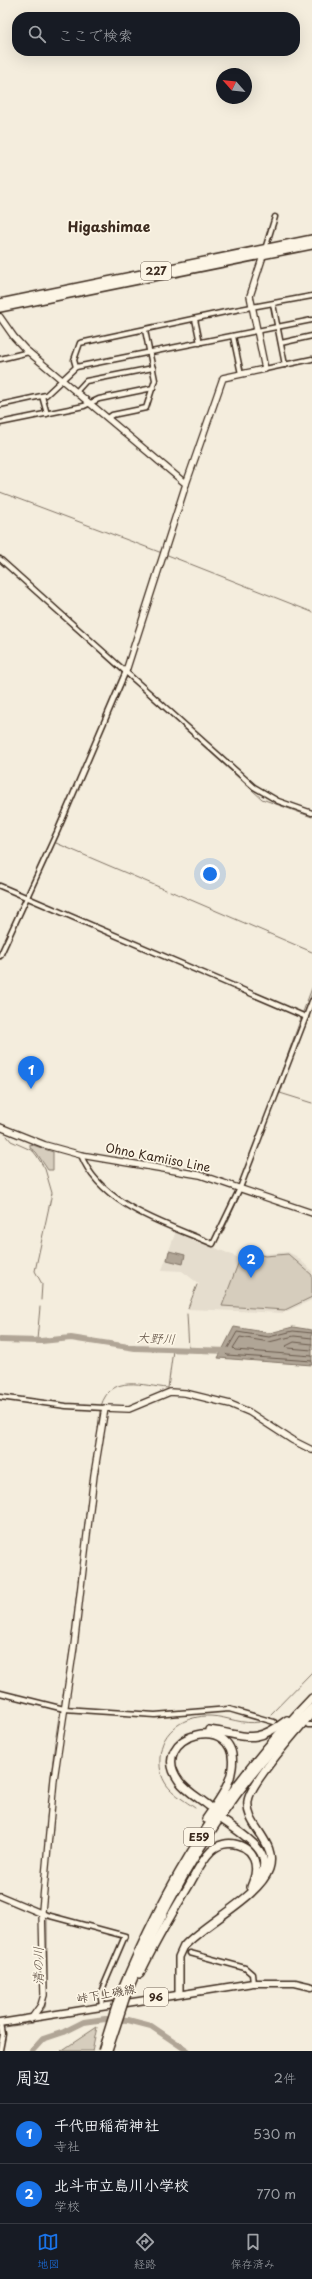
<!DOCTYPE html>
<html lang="ja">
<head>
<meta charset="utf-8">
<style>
	:root { --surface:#171b24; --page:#242831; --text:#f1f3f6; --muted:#9ea1a6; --line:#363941; --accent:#1a73e8 }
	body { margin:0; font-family:"Playpen Sans","Klee One",sans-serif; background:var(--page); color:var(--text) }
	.compass { position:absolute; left:216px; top:68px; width:36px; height:36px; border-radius:50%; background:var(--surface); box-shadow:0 4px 16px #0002; rotate:297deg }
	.you { position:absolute; left:210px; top:874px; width:14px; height:14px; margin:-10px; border:3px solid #fff; border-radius:50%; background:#1a73e8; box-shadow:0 0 0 6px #1a73e833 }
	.badge { display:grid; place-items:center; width:26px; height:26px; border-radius:50%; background:var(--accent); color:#fff; font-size:13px; font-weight:700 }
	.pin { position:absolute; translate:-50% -33px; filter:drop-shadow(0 1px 2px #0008) }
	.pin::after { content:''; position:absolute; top:21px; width:14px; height:12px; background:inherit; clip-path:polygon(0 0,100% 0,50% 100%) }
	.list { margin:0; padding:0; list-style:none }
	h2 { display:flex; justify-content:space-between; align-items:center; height:52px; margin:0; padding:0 16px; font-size:17px }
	h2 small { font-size:13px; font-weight:400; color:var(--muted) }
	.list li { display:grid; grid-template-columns:26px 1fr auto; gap:12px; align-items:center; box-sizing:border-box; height:60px; padding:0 16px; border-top:1px solid var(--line) }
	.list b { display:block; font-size:15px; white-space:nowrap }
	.list p { margin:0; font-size:13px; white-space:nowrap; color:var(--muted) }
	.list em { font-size:13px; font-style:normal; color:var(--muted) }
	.icon { flex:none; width:22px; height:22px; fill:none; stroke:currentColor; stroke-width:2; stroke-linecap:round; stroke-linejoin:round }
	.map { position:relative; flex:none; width:312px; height:2051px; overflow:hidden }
	.search { position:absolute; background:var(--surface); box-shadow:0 4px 16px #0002; left:12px; right:12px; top:12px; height:44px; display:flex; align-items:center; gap:10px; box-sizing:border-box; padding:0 14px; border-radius:16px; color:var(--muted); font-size:15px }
	.sheet { height:172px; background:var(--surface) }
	nav { display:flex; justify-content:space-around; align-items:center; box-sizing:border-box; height:56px; border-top:1px solid var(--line); background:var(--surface); font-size:11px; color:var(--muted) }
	nav a { display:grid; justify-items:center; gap:2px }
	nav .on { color:var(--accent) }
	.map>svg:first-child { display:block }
	.built { fill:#e5ddce }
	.green { fill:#d6cdbd; stroke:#887c6e }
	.water { fill:#b0a596; stroke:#817466 }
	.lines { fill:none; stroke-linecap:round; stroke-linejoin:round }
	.shore { stroke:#6a5b4e; stroke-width:1 }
	.stream { stroke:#817466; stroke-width:1 }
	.river { stroke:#b0a596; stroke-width:6 }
	.street-casing { stroke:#3b2a1e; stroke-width:7 }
	.secondary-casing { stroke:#3b2a1e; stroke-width:8 }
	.primary-casing { stroke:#3b2a1e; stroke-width:9 }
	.highway-casing { stroke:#3b2a1e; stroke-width:10 }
	.street { stroke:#fcf5e5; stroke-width:4 }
	.secondary { stroke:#fcf5e5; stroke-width:5.5 }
	.primary { stroke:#fcf5e5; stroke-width:6 }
	.highway { stroke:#fcf5e5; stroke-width:7 }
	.highway-bridge-casing { stroke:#3b2a1e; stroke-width:10; stroke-linecap:butt }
	.highway-bridge { stroke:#fcf5e5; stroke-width:7 }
	.labels { text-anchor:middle; stroke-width:3.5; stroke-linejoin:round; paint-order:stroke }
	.shield { fill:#fcf5e5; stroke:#75675a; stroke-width:1 }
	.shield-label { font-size:11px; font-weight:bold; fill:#3b2a1e }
	.street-label { font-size:12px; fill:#3b2a1e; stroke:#fcf5e5 }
	.water-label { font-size:13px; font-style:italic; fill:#645548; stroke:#fcf5e5 }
	.quarter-label { font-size:14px; font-weight:bold; fill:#3b2a1e; stroke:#fcf5e5 }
</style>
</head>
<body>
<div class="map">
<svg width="312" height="2051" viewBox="0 0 312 2051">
	<rect width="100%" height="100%" fill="#f4eddd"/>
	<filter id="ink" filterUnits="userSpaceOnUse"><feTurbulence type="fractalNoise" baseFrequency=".025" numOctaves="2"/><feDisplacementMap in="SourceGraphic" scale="8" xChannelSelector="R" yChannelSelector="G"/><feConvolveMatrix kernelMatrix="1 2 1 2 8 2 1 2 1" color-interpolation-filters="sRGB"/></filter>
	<g filter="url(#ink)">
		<polygon class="built" points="176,1231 239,1258 243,1249 261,1254 288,1252 296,1256 312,1271 312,1300 283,1313 187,1309 199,1284 182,1271 162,1270"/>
		<g class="green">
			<polygon points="30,1144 53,1152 53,1170 48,1170 36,1152 30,1148"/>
			<polygon points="251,1252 265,1256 288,1254 312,1275 312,1297 285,1310 222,1306 241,1256"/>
			<polygon points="97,2027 92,2051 61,2051"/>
		</g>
		<g class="water">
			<polygon points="169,1251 185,1255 183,1264 167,1260"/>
			<polygon points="234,1327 270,1333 293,1327 312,1330 312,1365 218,1358"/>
		</g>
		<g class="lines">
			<g class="shore">
				<polyline points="312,1333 293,1331 269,1337 237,1332 225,1353 227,1355 312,1361"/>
				<polyline points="312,1338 294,1336 269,1342 240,1337 233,1348 235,1350 312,1356"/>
				<polyline points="312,1344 294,1342 286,1346 288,1348 312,1350"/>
			</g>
			<g class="stream">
				<polyline points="0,492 162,553"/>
				<polyline points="165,554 312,612"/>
				<polyline points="0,562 122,673"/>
				<polyline points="126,676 262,799 312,817"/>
				<polyline points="56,843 166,890"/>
				<polyline points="170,891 312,952"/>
				<polyline points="303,1012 312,988"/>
				<polyline points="305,1013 312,993"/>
				<polyline points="281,1076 302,1019"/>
				<polyline points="282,1089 284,1081"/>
				<polyline points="281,1092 280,1093 312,1103"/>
				<polyline points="271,1101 301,1018"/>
				<polyline points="7,1136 11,1141 33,1151 37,1156 45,1169 52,1193 35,1271 42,1284 41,1300"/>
				<polyline points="244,1184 274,1105"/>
				<polyline points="222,1234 239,1197"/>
				<polyline points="188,1308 197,1285"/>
				<polyline points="187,1314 189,1350"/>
				<polyline points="37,1340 40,1307"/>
				<path d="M101,1406C111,1373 143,1386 168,1388L173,1350"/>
				<polyline points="98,1428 100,1411"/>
				<polyline points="96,1441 98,1434"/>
				<polyline points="93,1467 95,1448"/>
				<polyline points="86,1515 88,1500"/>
				<polyline points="84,1535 85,1522"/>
				<polyline points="81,1558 83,1543"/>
				<polyline points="78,1581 80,1566"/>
				<polyline points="75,1609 77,1590"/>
				<polyline points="72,1641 74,1616"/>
				<polyline points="67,1672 70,1650"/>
				<polyline points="62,1702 66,1680"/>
				<polyline points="271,1714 312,1672"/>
				<polyline points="56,1736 60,1710"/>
				<polyline points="49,1794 55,1742"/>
				<path d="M195,1808C174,1793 158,1786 160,1757C161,1730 186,1715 211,1716C228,1717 242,1725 260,1722"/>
				<polyline points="47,1818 49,1801"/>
				<polyline points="47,1991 47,1919"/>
				<polyline points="41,2013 45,2007 47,1995"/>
				<polyline points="5,2027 33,2023"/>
			</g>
			<g class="river">
				<polyline points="0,1340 41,1341 71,1338 135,1348 229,1351"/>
				<polyline points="32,2051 43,2039 64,2032 84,2022 105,2019 128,2020 151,2026 188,2051"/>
			</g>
			<g class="street-casing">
				<g id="street">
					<polyline points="265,249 275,217"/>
					<polyline points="273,304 285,365"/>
					<polyline points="195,319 200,343"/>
					<polyline points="233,336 241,374"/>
					<polyline points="281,343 312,336"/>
					<polyline points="0,359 29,352"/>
					<polyline points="76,367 74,360 80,343 230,311 312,296"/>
					<polyline points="265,369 312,359"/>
					<polyline points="76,392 86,381 153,368"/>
					<polyline points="42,396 47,414"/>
					<polyline points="0,405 46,395 76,367 312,320"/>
					<polyline points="108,418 112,415 146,408 155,380 145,330"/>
					<polyline points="0,423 84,406 99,399 153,388"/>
					<polyline points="0,559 254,787 278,801 312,813"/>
					<polyline points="0,886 306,1017"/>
					<polyline points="0,956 57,832 126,671"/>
					<path d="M81,1155C101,1206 167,1224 213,1244L240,1188L312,1001"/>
					<polyline points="0,1397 66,1406 105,1408"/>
					<polyline points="0,1693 64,1709 155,1715 229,1709 274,1722"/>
					<polyline points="308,1725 312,1725"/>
					<polyline points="43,1914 125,1936 101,1992 103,2006"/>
					<polyline points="190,1953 245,1968 252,1974 253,1983"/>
					<polyline points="0,2050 3,2034 1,2023"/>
				</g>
			</g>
			<g class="secondary-casing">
				<g id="secondary">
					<polyline points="0,317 14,337 25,349 186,484 126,671"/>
					<polyline points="186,484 223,378 265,369 250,296 264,253"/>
					<polyline points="0,1127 45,1145 81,1155 200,1175 312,1213"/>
					<polyline points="0,1896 43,1914"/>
					<polyline points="31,2019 41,2005 44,1995 42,1911 54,1779 74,1646 94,1475 105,1408 129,1409 170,1392 185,1393 230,1404 249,1412 292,1440 312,1450"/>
				</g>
			</g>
			<g class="primary-casing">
				<polyline id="primary" points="0,2023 253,1983 295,1983 312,1987"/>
			</g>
			<g class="highway-casing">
				<g id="highway">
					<polyline points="0,303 312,239"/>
					<polyline points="0,308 312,245"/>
					<path d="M209,1730C247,1735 253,1746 287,1720"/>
					<path d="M206,1819C216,1804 230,1787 232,1768C240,1710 145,1734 179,1781C186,1791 199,1798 209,1806"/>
					<path d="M224,1821C243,1835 280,1854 256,1882"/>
					<path d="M140,1974C154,1944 171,1915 188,1887C195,1875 201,1861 211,1851C225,1837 252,1844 255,1863C257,1872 254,1879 251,1887"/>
					<path d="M179,1993V1957L184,1946C205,1923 260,1896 269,1869C278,1841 245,1827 248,1801C250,1783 298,1729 312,1713"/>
					<path d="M126,1996C169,1889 229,1789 312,1708"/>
					<path d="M119,1997C167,1879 223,1790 312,1698"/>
				</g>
			</g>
			<use href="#street" class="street"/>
			<use href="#secondary" class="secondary"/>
			<use href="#primary" class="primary"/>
			<use href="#highway" class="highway"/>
			<g class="highway-bridge-casing">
				<g id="highway-bridge">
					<polyline points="102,2051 119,1997"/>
					<polyline points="108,2051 126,1996"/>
				</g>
			</g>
			<use href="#highway-bridge" class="highway-bridge"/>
		</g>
	</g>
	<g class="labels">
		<g class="shield">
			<rect x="141" y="262" width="30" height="18" rx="3"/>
			<rect x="184" y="1828" width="30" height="18" rx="3"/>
			<rect x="144" y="1988" width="24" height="18" rx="3"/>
		</g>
		<g class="shield-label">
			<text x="156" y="275">227</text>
			<text x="199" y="1841">E59</text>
			<text x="156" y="2001">96</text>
		</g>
		<g class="street-label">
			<text transform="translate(158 1158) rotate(11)" y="4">Ohno Kamiiso Line</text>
			<text transform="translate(106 1994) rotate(-10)" y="4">峠下上磯線</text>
		</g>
		<g class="water-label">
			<text transform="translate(156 1338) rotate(3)" y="5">大野川</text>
			<text transform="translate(38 1966) rotate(-90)" y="5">清の川</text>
		</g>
		<g class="quarter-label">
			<text x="109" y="232">Higashimae</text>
		</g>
	</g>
</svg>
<svg class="compass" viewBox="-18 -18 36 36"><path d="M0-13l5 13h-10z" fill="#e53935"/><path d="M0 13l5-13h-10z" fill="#9ea1a6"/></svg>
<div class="you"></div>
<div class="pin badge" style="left:31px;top:1089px">1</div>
<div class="pin badge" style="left:251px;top:1278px">2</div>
<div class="search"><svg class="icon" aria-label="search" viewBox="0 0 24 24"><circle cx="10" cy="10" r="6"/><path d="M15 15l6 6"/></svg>ここで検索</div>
</div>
<section class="sheet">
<h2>周辺<small>2件</small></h2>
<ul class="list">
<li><span class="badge">1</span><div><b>千代田稲荷神社</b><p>寺社</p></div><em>530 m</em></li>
<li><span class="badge">2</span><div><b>北斗市立島川小学校</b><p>学校</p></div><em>770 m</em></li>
</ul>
</section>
<nav>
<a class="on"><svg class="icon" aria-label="map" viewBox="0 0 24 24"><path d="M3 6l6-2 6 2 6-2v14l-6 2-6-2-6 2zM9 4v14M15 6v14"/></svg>地図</a>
<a><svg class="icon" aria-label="directions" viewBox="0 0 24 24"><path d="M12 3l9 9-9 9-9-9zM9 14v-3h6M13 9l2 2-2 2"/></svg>経路</a>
<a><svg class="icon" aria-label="saved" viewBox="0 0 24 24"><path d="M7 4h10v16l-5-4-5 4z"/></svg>保存済み</a>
</nav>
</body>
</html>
